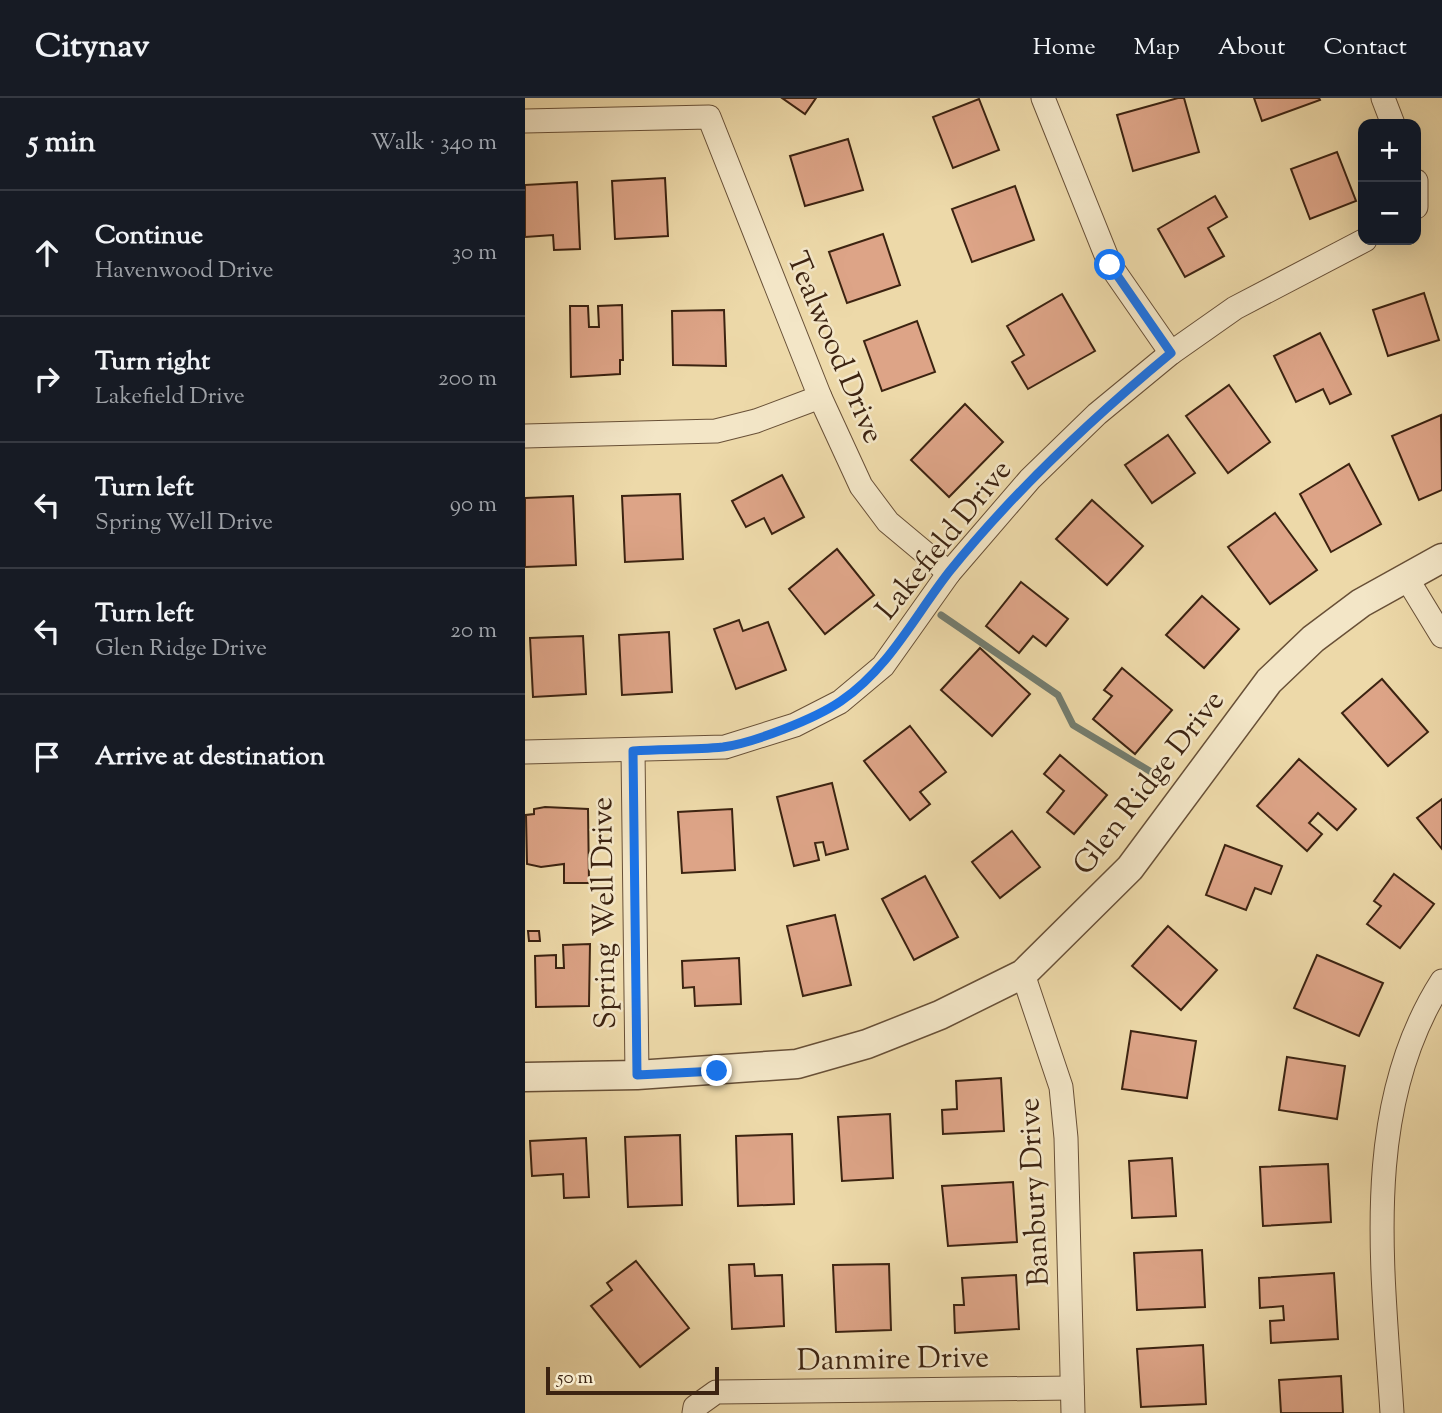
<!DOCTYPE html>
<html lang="en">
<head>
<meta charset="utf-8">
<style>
	:root { --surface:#171b24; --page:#242831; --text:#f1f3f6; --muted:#9ea1a6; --line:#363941 }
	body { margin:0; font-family:"Sorts Mill Goudy",serif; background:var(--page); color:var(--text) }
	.controls { position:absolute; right:21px; top:21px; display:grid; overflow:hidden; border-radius:14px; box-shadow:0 7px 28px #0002 }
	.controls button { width:63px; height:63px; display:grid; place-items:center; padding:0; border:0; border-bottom:2px solid var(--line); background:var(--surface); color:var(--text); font:35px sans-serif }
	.scale { position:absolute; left:21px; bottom:18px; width:173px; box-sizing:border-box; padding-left:7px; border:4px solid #3c2311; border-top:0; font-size:19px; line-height:24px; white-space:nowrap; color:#3c2311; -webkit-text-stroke:5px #f3e6c7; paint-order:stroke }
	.stop { position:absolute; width:21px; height:21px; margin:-16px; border:5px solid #1a73e8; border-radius:50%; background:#fff }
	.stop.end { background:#1a73e8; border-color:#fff; box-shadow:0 2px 7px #0008 }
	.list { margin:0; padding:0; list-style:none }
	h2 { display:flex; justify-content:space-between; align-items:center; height:91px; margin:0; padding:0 28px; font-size:30px }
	h2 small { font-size:23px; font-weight:400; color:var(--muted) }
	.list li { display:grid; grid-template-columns:46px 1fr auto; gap:21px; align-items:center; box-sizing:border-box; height:126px; padding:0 28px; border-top:2px solid var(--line) }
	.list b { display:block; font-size:26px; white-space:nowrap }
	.list p { margin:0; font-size:23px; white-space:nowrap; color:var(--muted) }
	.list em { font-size:23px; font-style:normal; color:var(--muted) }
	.icon { flex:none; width:38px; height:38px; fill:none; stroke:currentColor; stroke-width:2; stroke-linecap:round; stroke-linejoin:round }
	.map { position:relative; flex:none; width:917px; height:1315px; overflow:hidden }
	header { display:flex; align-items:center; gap:42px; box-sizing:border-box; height:98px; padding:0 35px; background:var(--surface); border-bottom:2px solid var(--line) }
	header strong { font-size:33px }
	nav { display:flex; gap:38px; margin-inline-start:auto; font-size:24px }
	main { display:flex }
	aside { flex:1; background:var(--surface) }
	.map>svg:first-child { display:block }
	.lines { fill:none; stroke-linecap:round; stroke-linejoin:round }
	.stream { stroke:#747d6f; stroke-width:7 }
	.building { fill:#dda487; stroke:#3c2311; stroke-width:2 }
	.minor-casing { stroke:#685037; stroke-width:25 }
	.tertiary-casing { stroke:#685037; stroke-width:31 }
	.minor { stroke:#f3e6c7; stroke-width:23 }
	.tertiary { stroke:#f3e6c7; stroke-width:28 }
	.route { stroke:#1a73e8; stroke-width:9 }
	.labels { text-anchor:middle; stroke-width:5; stroke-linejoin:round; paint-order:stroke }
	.street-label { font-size:30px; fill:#3c2311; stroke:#f3e6c7 }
</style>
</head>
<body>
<header>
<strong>Citynav</strong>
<nav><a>Home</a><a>Map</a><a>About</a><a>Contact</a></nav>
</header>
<main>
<aside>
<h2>5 min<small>Walk · 340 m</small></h2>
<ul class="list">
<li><svg class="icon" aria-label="ahead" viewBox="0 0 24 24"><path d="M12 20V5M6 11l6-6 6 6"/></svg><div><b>Continue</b><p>Havenwood Drive</p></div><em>30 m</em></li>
<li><svg class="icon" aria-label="right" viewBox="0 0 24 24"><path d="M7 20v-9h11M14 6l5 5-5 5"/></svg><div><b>Turn right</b><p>Lakefield Drive</p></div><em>200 m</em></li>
<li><svg class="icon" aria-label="left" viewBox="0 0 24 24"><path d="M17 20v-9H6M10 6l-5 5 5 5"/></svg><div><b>Turn left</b><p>Spring Well Drive</p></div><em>90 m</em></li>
<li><svg class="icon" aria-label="left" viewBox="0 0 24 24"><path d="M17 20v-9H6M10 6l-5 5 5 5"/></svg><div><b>Turn left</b><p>Glen Ridge Drive</p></div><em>20 m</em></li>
<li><svg class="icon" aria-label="arrive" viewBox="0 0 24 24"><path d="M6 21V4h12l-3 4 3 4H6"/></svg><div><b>Arrive at destination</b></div></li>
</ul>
</aside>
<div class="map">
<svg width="917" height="1315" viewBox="0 0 917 1315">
	<rect width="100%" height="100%" fill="#edd9a9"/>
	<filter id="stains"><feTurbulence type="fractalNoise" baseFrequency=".00286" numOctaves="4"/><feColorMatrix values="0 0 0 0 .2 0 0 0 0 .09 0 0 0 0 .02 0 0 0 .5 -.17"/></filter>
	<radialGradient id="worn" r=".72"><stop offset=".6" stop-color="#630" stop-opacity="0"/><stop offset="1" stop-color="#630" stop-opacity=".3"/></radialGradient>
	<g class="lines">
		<polyline class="stream" points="416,517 533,597 548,627 633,678"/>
	</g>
	<g class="building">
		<polygon points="257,0 291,0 280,16"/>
		<polygon points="653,0 659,0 674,54 608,73 592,17"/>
		<polygon points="729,0 794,0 795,2 737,23"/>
		<polygon points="454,1 474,52 428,70 408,19"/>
		<polygon points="323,41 338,92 280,108 265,58"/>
		<polygon points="812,54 831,103 785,121 766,71"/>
		<polygon points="140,80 143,138 90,141 87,83"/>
		<polygon points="52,84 55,151 29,152 28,137 0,139 0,87"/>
		<polygon points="490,88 509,142 447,164 427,111"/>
		<polygon points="690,98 702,119 683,130 699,158 660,179 633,131"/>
		<polygon points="358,136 375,187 322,205 304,154"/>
		<polygon points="899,195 914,242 863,258 848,212"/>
		<polygon points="537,196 570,253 503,291 487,264 499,257 482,228"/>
		<polygon points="97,207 98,262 95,262 95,276 46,279 45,208 63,208 64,229 74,229 73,208"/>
		<polygon points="199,212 201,268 148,267 147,213"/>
		<polygon points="392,223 410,274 357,293 339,243"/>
		<polygon points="795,235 826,296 805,306 798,291 771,304 749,258"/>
		<polygon points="704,287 745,344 703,375 661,318"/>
		<polygon points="440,306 478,344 424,399 386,362"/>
		<polygon points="916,317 917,392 894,402 867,338"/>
		<polygon points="643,337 670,375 627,405 600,367"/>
		<polygon points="824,366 856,426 806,454 775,396"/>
		<polygon points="257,377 279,419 247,436 239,420 221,429 207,403"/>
		<polygon points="155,396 158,461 100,464 97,398"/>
		<polygon points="48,398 51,467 0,469 0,400"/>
		<polygon points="567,402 618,448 582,487 531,441"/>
		<polygon points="750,415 792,472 745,506 703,449"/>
		<polygon points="312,451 349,497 300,536 264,491"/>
		<polygon points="496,484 543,521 521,548 508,538 494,555 461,528"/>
		<polygon points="677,498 714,531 679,570 641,537"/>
		<polygon points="214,522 218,533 243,524 261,572 211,591 189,531"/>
		<polygon points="144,534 147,594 97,597 94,537"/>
		<polygon points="58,538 61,596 8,599 5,540"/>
		<polygon points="455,550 505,596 467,638 416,592"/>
		<polygon points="597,570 647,612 610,656 568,621 587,598 579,592"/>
		<polygon points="857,581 903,634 863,668 817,615"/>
		<polygon points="385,628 421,674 395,694 405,706 385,722 339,663"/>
		<polygon points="535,657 582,697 549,736 522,714 539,693 519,676"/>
		<polygon points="774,661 831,711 812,732 793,715 784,725 797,736 782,753 732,708"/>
		<polygon points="307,685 323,751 301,757 298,744 290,745 294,762 269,768 252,699"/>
		<polygon points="917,701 917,751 892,720"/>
		<polygon points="20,709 63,711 64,785 39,785 39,766 16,769 2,766 1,717 9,716 9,711"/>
		<polygon points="207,711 210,772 157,775 153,714"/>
		<polygon points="487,733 515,769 475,800 447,764"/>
		<polygon points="700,747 757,768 746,796 730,790 721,812 681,797"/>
		<polygon points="869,776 909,806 875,850 842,826 856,808 849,803"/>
		<polygon points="400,778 433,839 389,862 357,801"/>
		<polygon points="310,817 326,887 278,898 262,828"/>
		<polygon points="643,828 692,872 656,912 607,868"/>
		<polygon points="3,833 14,833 15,843 4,843"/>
		<polygon points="65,846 64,908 11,909 10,858 31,857 31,870 39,870 38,847"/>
		<polygon points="792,857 858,885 834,938 769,910"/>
		<polygon points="214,860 216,906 170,908 169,889 158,890 157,863"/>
		<polygon points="606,933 671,943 662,1000 597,991"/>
		<polygon points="762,959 820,968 812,1021 754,1012"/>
		<polygon points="476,980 479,1033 418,1036 417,1012 432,1011 431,983"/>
		<polygon points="365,1016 368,1080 317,1083 313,1019"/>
		<polygon points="267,1036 269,1106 213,1108 211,1038"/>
		<polygon points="155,1037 157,1107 103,1109 100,1039"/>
		<polygon points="61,1040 64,1099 39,1100 38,1076 7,1078 5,1043"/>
		<polygon points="647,1060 651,1118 607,1120 604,1063"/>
		<polygon points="803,1066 806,1124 738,1128 735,1069"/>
		<polygon points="488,1084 492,1144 423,1148 417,1088"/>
		<polygon points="677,1152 680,1209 612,1212 609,1155"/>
		<polygon points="111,1163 164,1230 115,1269 66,1208 87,1192 82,1185"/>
		<polygon points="229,1166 230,1178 257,1177 259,1228 207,1231 204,1167"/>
		<polygon points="364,1166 366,1232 311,1234 308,1167"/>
		<polygon points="809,1175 813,1241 746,1245 745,1223 759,1222 758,1208 735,1210 734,1180"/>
		<polygon points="491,1177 494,1231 430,1235 429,1207 439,1207 437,1180"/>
		<polygon points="678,1247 681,1306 616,1309 612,1251"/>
		<polygon points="816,1278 818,1315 756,1315 754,1282"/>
	</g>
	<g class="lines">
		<g class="minor-casing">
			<g id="minor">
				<polyline points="518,0 585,167 646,255"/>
				<polyline points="858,0 868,26"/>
				<polyline points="0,23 184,19 295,299 336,388 363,424 424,475"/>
				<polyline points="891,83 891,109"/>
				<polyline points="0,338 191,333 231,323 295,299"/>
				<polyline points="881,479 917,538"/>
				<polyline points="108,653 112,977"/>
				<polyline points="0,654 200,649 270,627 315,604 358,568 424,475 505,381 572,316 646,255 710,210 840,142"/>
				<polyline points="498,876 536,989 541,1040 548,1315"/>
				<polyline points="169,1315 170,1309 191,1294 547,1290"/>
				<path d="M867,1315C858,1171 835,1011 917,883"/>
			</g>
		</g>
		<g class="tertiary-casing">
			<polyline id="tertiary" points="0,979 112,977 272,966 342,946 415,917 498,876 605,770 744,583 788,541 836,505 917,460"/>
		</g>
		<use href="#minor" class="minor"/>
		<use href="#tertiary" class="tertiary"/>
	</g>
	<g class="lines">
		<path class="route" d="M192,973L112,977L108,653C137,651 168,652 198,649C228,645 290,621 316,603C364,570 389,519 424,474C490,392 565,322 646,255L585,167"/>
	</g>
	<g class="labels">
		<g class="street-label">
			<text transform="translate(311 249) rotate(67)" y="10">Tealwood Drive</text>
			<text transform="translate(418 441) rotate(-51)" y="10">Lakefield Drive</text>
			<text transform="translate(623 684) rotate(-52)" y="10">Glen Ridge Drive</text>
			<text transform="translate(78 815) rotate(-91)" y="10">Spring Well Drive</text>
			<text transform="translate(508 1094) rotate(-93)" y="10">Banbury Drive</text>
			<text transform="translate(368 1260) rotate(-1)" y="10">Danmire Drive</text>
		</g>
	</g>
	<rect width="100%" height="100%" filter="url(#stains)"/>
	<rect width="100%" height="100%" fill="url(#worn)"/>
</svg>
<div class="controls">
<button>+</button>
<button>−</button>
</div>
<div class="scale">50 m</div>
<div class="stop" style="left:585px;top:167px"></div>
<div class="stop end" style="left:192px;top:973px"></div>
</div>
</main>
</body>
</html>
